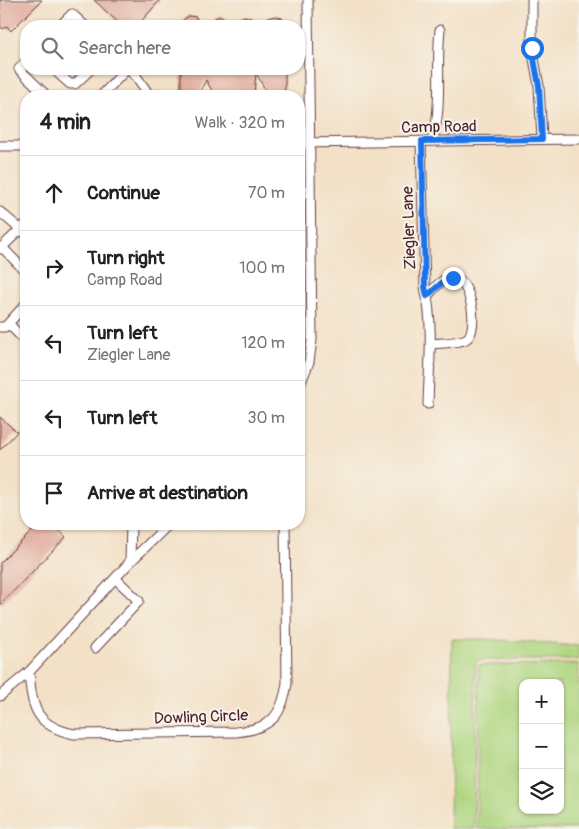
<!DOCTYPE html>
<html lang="en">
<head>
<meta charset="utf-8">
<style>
	:root { --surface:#fff; --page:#f2f2f2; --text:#222; --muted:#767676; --line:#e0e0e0 }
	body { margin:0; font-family:Pangolin,sans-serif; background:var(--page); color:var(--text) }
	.controls { position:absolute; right:15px; bottom:15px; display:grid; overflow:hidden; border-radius:10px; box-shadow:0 1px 4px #0004 }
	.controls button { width:45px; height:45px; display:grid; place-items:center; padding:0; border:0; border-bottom:1px solid var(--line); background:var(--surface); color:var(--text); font:25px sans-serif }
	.stop { position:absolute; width:15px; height:15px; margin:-11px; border:4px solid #1a73e8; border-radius:50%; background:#fff }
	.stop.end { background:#1a73e8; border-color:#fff; box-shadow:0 1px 5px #0008 }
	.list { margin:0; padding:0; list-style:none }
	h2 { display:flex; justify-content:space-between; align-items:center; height:65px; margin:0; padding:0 20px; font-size:21px }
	h2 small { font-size:16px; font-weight:400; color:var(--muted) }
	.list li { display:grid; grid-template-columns:32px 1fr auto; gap:15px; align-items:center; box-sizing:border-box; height:75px; padding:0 20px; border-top:1px solid var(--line) }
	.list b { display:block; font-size:19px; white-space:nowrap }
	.list p { margin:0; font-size:16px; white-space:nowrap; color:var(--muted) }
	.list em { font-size:16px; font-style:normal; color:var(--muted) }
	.icon { flex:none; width:28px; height:28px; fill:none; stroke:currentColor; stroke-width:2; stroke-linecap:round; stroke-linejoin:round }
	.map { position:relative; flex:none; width:579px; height:829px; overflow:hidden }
	.search { position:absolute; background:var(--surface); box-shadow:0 1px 4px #0004; left:20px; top:20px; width:285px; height:55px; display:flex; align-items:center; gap:12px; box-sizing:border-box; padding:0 18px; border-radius:20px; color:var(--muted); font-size:19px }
	.panel { position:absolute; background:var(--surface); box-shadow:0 1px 4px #0004; left:20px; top:90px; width:285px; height:440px; border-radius:20px }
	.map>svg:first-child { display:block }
	.green { fill:#add57f; stroke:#7c7a55; fill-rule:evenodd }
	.building { fill:#e1aa9b }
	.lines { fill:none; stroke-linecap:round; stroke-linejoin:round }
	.minor-casing { stroke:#633c42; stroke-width:11 }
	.minor { stroke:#fff; stroke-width:9 }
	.route { stroke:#1a73e8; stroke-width:6 }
	.labels { text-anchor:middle; stroke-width:4; stroke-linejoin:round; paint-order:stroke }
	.street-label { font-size:16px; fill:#4a1f2b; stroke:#f7f3e8 }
</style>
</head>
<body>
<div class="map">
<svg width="579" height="829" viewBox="0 0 579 829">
	<rect width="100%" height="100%" fill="#f7f3e8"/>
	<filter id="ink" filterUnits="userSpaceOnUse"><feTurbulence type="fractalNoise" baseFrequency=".02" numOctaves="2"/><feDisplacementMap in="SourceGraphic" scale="10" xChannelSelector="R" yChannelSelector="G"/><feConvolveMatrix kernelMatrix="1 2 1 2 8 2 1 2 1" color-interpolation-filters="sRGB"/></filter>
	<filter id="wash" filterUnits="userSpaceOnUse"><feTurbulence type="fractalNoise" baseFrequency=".0096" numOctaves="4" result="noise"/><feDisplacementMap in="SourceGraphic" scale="20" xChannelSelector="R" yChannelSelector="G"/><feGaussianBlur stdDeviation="1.12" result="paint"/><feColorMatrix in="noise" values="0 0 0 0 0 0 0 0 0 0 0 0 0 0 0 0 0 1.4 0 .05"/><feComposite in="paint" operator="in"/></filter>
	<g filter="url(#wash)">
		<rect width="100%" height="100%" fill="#f3e1c7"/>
		<g class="green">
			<polygon points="452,639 484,639 579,646 579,660 479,660 476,662 474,829 450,829"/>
			<path d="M579,664V829H477L479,665ZM523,683H560V810H523Z"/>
		</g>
		<g id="blocks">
			<g class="building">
				<polygon points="0,0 42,0 11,31 7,26 3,29 0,26"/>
				<polygon points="94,0 160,0 137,26 122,26"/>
				<polygon points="189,16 196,17 201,26 180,26 184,19"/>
				<polygon points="221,16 234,24 238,19 245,16 251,18 254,26 212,26 215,18"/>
				<polygon points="275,16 282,18 285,26 263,26 268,18"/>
				<polygon points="181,69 285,69 285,88 283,94 277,96 268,95 256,73 254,94 249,96 238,96 236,94 215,96 206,80 198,95 186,96 181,88"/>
				<polygon points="0,417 17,432 0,450"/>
				<polygon points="39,524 52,524 66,537 0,605 0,563"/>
			</g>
		</g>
	</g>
	<g filter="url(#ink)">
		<use href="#blocks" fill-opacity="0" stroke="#633c42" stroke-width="1"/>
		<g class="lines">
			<g class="minor-casing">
				<g id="minor">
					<polyline points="532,0 532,48 539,86 542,139"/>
					<polyline points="60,26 72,14 85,26"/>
					<polyline points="26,61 19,69 47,96"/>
					<polyline points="53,69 70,84 75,84 91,69"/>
					<polyline points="128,69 136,76 150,96"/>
					<polyline points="101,96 127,69"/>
					<path d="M421,141L425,287C434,326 429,365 428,404"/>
					<path d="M432,141C443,109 436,64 440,30"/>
					<polyline points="299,143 579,139"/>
					<polyline points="0,146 26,146"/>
					<polyline points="0,212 26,234"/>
					<polyline points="2,247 26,272"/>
					<polyline points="0,249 26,224"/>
					<path d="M427,296C432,291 437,284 444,280C470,264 481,331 466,339C459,343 440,343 431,344"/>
					<polyline points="9,324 26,342"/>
					<polyline points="0,327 5,327 26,304"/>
					<polyline points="299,387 309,362 312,340 308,0"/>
					<polyline points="130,562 131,524"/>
					<polyline points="95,648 139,601 116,579"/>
					<path d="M29,672C32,709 36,726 74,734L236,732C270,729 282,717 287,683L285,524"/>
					<polyline points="0,696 29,672 130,562 169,524"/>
				</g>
			</g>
			<use href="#minor" class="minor"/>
		</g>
	</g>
	<g class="lines" filter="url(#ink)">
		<polyline class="route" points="453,278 446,279 427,296 425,287 422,141 542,139 539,86 532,48"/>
	</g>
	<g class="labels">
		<g class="street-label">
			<text transform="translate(439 126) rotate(-1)" y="6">Camp Road</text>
			<text transform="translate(408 228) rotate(-92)" y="6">Ziegler Lane</text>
			<text transform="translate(201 716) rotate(-2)" y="6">Dowling Circle</text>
		</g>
	</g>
</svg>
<div class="controls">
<button>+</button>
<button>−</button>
<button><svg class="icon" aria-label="layers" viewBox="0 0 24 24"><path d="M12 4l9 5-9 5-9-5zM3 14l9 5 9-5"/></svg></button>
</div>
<div class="stop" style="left:532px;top:48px"></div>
<div class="stop end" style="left:453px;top:278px"></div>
<div class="search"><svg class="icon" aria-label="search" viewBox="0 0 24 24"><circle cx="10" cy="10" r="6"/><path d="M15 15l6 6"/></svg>Search here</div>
<section class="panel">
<h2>4 min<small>Walk · 320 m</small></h2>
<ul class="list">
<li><svg class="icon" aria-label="ahead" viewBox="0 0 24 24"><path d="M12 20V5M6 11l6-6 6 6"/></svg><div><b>Continue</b></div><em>70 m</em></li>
<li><svg class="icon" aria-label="right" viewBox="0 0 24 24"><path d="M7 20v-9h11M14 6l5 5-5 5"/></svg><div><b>Turn right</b><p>Camp Road</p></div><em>100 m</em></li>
<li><svg class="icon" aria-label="left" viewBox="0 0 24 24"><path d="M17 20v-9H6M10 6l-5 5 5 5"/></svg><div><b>Turn left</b><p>Ziegler Lane</p></div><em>120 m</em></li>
<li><svg class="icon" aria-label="left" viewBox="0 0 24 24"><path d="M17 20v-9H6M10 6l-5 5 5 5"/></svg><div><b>Turn left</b></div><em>30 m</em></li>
<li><svg class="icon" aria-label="arrive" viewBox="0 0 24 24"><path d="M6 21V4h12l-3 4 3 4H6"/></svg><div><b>Arrive at destination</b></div></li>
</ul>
</section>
</div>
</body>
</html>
